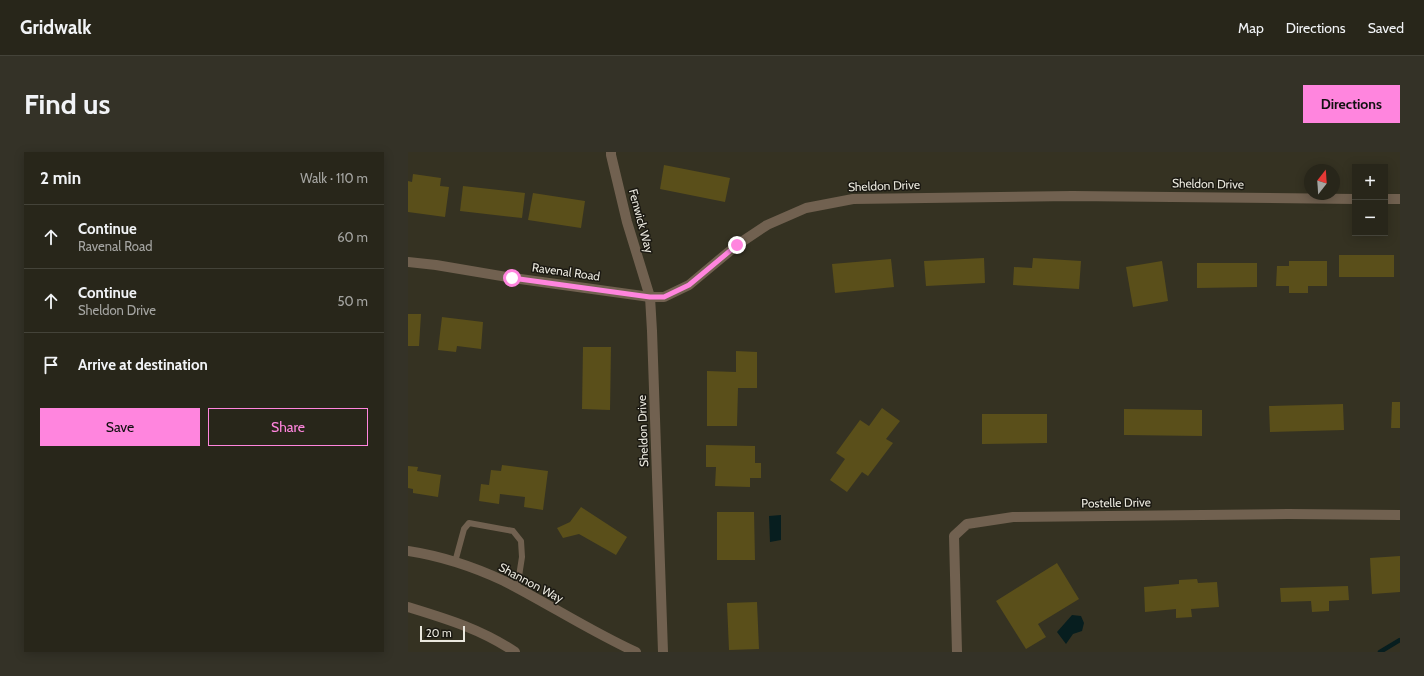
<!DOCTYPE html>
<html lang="en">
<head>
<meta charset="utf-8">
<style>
	:root { --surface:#28261a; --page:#343227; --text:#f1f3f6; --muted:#a5a5a2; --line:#444339; --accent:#ff85de }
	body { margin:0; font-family:Cabin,sans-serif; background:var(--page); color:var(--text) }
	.controls { position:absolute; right:12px; top:12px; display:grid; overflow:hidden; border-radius:0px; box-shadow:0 2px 10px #0003 }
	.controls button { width:36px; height:36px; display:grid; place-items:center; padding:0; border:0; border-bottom:1px solid var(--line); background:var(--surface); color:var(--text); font:20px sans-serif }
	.compass { position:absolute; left:896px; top:12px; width:36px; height:36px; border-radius:50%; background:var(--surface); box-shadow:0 2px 10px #0003; rotate:17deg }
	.scale { position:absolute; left:12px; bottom:10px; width:45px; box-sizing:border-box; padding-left:4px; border:2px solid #eae8de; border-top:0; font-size:11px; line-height:14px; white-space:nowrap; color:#eae8de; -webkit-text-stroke:3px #1b1912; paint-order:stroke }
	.stop { position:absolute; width:12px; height:12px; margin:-9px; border:3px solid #ff85de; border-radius:50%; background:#fff }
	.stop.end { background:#ff85de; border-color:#fff; box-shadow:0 1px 4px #0008 }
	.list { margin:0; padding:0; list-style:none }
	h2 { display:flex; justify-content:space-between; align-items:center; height:52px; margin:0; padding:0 16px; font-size:17px }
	h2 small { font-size:13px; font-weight:400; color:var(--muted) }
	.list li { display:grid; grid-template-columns:26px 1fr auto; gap:12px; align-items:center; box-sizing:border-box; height:64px; padding:0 16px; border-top:1px solid var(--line) }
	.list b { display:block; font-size:15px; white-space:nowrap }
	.list p { margin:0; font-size:13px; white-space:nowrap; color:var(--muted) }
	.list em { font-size:13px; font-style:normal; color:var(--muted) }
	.actions { display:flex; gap:8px; padding:12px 16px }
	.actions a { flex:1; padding:9px 0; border:1px solid var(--accent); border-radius:0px; text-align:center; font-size:14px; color:var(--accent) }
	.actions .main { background:var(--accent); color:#111 }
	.icon { flex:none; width:22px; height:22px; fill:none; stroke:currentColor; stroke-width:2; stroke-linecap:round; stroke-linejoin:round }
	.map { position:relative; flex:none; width:992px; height:500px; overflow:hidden; border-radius:0px }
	header { display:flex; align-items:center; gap:24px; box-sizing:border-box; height:56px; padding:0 20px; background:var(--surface); border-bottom:1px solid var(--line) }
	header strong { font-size:19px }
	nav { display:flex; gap:22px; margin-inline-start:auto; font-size:14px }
	.intro { display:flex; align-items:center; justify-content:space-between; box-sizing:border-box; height:96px; padding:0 24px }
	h1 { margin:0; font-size:28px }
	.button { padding:10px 18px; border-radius:0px; background:var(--accent); color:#111; font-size:14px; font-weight:700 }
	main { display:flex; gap:24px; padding:0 24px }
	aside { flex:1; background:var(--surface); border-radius:0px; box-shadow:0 2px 10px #0003 }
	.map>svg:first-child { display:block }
	.water { fill:#071e1f }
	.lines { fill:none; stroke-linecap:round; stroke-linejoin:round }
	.stream { stroke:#071e1f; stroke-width:4.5 }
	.building { fill:#5a4f1a }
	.service { stroke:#716150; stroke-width:6 }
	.minor { stroke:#716150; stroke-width:10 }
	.route { stroke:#ff85de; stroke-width:5 }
	.labels { text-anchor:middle; stroke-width:3; stroke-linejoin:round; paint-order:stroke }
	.street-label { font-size:12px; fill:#eae8de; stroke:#1b1912 }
</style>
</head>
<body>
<header>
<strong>Gridwalk</strong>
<nav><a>Map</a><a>Directions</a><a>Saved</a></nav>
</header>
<div class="intro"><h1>Find us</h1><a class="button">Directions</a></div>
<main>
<aside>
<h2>2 min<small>Walk · 110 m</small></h2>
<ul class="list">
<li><svg class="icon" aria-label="ahead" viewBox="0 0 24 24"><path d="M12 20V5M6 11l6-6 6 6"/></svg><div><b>Continue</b><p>Ravenal Road</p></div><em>60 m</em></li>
<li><svg class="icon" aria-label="ahead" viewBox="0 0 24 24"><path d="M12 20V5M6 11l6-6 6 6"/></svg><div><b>Continue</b><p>Sheldon Drive</p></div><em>50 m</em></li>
<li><svg class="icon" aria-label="arrive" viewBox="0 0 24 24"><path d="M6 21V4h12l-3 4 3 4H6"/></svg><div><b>Arrive at destination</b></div></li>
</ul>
<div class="actions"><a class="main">Save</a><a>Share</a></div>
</aside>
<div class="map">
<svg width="992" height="500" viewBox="0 0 992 500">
	<rect width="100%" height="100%" fill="#353222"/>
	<g class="water">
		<polygon points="373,363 373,388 362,390 361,364"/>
		<polygon points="664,463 673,464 676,471 674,479 665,482 658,492 649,480"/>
	</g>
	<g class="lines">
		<polyline class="stream" points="972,500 992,488"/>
	</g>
	<g class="building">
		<polygon points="256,13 322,26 317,50 252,37"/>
		<polygon points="5,22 33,26 32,34 41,35 37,65 0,60 0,29 4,30"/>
		<polygon points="55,34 117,41 114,66 52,59"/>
		<polygon points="125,41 177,49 173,76 120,68"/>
		<rect x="931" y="103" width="55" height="22"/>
		<polygon points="576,106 577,131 518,134 516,109"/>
		<polygon points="625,106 673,109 671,137 605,133 606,115 624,116"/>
		<polygon points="483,107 486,135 427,141 424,112"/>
		<polygon points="754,109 760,149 725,155 718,115"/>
		<polygon points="881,109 919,109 919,134 900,134 900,141 881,141 881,134 868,134 869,114 881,114"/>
		<polygon points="789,111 849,111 849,135 789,136"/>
		<polygon points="0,162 13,162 11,194 0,194"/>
		<polygon points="34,165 75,170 73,197 49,194 48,200 30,198"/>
		<polygon points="175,195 203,195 202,258 174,257"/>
		<polygon points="328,199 349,200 349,236 330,236 329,274 299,274 299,219 328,220"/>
		<polygon points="984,250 992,250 992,276 983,276"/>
		<polygon points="935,252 936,278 862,280 861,254"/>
		<polygon points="474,256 492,269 478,287 485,291 460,324 454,320 439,340 422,328 437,307 428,301 452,268 461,274"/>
		<polygon points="716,257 794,258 794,284 716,283"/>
		<polygon points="574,262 639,262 639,291 574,292"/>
		<polygon points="298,293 347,294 347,311 353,311 353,326 342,326 342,335 307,334 308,315 298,315"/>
		<polygon points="94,313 140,319 135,358 116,355 117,345 92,342 91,352 71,349 73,332 81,333 83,318 93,319"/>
		<polygon points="0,314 10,315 9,319 33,323 30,345 5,341 5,337 0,336"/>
		<polygon points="173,355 219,385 208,403 171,382 155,386 149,376 162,370"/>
		<polygon points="309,360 346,360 347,408 309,408"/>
		<polygon points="992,404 992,440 964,442 962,406"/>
		<polygon points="649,411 671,447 630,472 638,485 618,497 588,449"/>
		<polygon points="789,427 790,431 809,430 811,455 783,457 784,465 768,466 768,457 737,460 736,435 771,432 771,428"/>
		<polygon points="940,434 941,448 921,449 921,459 904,460 903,449 873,450 872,436"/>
		<polygon points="349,450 351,497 321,498 319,451"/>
	</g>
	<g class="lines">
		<polyline class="service" points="47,410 56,377 61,371 105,379 113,389 114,405 109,437"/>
		<g class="minor">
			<polyline points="203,0 203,3 219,70 242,145 244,179 255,500"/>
			<polyline points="977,47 992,47"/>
			<polyline points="0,110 28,113 105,126 242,145 256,145 281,133 329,93 359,73 398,56 445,47 664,44 947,47"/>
			<path d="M0,399C33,404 66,415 96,429C141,452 182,479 228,500"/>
			<path d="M0,455C39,467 73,477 107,500"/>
			<polyline points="549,500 546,384 559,372 605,365 880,362 992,363"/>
		</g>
	</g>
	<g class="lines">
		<polyline class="route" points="104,126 242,145 256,145 281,133 329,93"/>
	</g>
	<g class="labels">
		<g class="street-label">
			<text transform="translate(800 32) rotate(1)" y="4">Sheldon Drive</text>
			<text transform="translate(476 34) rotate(-2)" y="4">Sheldon Drive</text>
			<text transform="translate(233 69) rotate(75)" y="4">Fenwick Way</text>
			<text transform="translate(158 120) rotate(8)" y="4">Ravenal Road</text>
			<text transform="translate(235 279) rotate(-92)" y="4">Sheldon Drive</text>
			<text transform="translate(708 351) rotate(-1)" y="4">Postelle Drive</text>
			<text transform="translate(123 431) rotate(28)" y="4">Shannon Way</text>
		</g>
	</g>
</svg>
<div class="controls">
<button>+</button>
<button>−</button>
</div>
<svg class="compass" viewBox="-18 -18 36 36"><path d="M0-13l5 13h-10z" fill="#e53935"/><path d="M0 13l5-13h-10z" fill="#a5a5a2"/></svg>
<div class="scale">20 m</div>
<div class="stop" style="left:104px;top:126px"></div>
<div class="stop end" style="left:329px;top:93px"></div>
</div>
</main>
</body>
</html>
